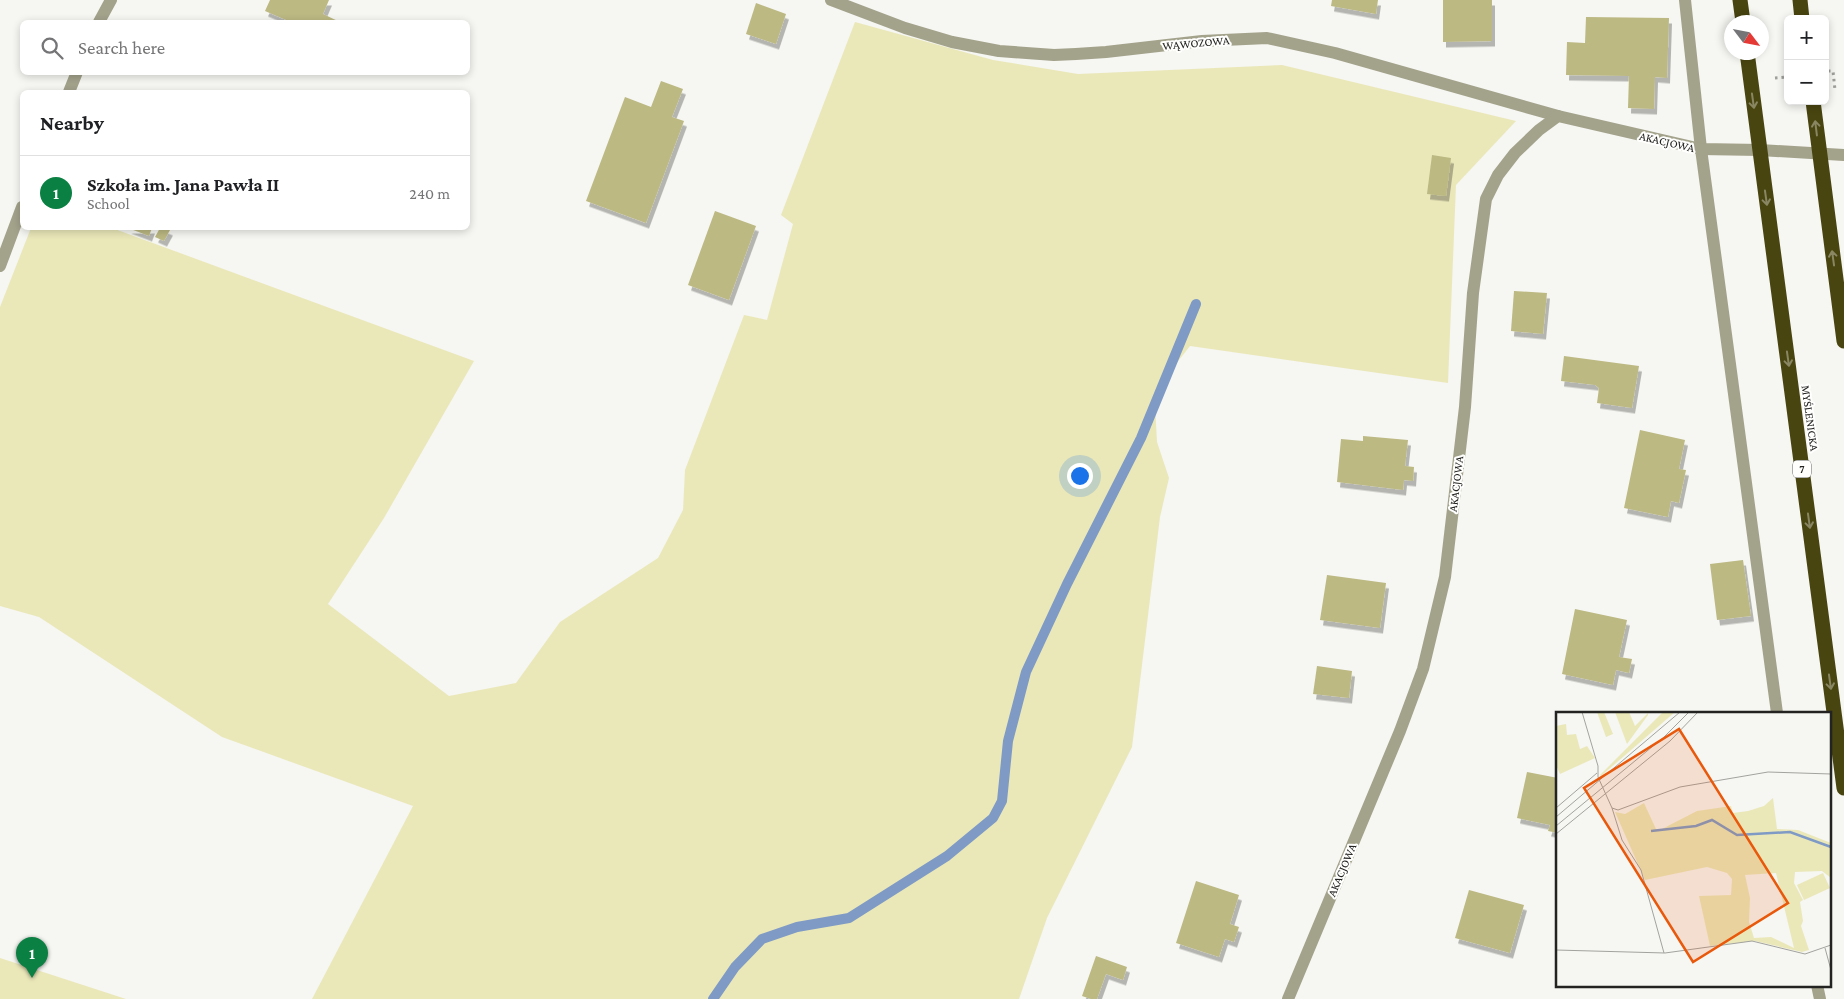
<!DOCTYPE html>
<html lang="en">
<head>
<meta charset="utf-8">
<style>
	:root { --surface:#fff; --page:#f2f2f2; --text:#202124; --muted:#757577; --line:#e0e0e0; --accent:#0b8043 }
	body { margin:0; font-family:"Crimson Pro",serif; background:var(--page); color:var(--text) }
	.controls { position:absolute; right:15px; top:15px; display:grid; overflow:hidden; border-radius:8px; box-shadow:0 2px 8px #0003 }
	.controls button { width:45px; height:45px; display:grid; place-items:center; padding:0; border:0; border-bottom:1px solid var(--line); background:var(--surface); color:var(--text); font:25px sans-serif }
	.compass { position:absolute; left:1724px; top:15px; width:45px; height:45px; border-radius:50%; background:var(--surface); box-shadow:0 2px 8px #0003; rotate:122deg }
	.you { position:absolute; left:1079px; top:475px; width:18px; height:18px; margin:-12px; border:4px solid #fff; border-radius:50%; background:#1a73e8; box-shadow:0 0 0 8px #1a73e833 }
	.badge { display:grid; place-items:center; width:32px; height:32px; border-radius:50%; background:var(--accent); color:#fff; font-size:16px; font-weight:700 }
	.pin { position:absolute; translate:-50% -41px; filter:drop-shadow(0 1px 2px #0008) }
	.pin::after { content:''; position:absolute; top:26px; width:18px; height:15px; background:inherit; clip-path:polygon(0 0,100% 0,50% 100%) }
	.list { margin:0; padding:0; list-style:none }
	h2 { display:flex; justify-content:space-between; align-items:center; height:65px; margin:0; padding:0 20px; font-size:21px }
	h2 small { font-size:16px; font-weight:400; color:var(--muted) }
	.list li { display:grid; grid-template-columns:32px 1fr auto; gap:15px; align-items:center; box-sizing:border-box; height:75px; padding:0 20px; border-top:1px solid var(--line) }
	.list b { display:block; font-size:19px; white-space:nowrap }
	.list p { margin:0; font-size:16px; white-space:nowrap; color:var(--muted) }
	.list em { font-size:16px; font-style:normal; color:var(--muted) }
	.icon { flex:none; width:28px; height:28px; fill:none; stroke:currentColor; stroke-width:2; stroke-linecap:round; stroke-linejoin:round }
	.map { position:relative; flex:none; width:1844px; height:999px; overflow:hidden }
	.search { position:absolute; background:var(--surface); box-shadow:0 2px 8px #0003; left:20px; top:20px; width:450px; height:55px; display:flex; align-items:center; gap:12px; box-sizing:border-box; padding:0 18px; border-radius:8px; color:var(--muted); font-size:19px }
	.panel { position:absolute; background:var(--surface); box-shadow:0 2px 8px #0003; left:20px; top:90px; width:450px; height:140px; border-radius:8px }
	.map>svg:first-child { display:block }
	.green { fill:#eae8b9 }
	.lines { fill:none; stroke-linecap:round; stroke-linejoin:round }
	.stream { stroke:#7e9ac5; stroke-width:10 }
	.building { fill:#bcb983; filter:url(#shadow) }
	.path { stroke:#9f9f9c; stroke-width:3; stroke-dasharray:2.5 4; stroke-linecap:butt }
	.street { stroke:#a3a28b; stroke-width:12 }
	.highway { stroke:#494510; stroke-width:15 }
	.oneway { stroke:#898663 }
	.labels { text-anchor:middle; stroke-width:4; stroke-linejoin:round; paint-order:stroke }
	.shield { fill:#fffffe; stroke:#656564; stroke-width:1 }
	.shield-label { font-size:11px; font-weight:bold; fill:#232322 }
	.street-label { font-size:12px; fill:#232322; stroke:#fffffe }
	.inset-river { fill:none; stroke:#7e9ac5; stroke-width:2.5 }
	.inset-road { fill:none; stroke:#a2a29f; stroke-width:1 }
	.view { fill:#e8590c; fill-opacity:0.15; stroke:#e8590c; stroke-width:2.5 }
	.inset-edge { fill:none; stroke:#232322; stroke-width:2.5 }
</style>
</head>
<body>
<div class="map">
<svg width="1844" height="999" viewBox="0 0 1844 999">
	<defs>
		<filter id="shadow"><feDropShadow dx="3" dy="5.5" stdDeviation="0" flood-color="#0004"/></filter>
	</defs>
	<rect width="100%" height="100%" fill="#f6f6f2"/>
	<g class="green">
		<polygon points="855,22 993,60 1078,74 1282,65 1516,121 1456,185 1448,383 1190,346 1168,374 1155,405 1157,442 1169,478 1160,517 1132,747 1047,918 1019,999 312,999 413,806 222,737 39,617 0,606 0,307 31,228 112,228 474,361 384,518 328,604 449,696 516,683 560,622 658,558 683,510 685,470 744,315 767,320 793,224 781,215"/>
		<polygon points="0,958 126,999 0,999"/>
	</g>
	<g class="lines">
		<polyline class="stream" points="713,999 735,967 762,939 797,927 849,918 947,856 993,818 1002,801 1008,741 1026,672 1067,584 1141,438 1196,304"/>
	</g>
	<g class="building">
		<polygon points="270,0 329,0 323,14 340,22 291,22 265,11"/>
		<polygon points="1332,0 1378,0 1376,14 1331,6"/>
		<polygon points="1443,0 1492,0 1492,41 1443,42"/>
		<polygon points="756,3 786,14 776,44 746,34"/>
		<polygon points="1586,17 1669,18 1667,78 1655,77 1654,109 1628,108 1629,76 1566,75 1567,42 1585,43"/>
		<polygon points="661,81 683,89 672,117 684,121 646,223 586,201 625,97 651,107"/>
		<polygon points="1432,155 1451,158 1446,196 1427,194"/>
		<polygon points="715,211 756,226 729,300 688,285"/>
		<polygon points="128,228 152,228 149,236"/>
		<polygon points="160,228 165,228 170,230 164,241 155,237"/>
		<polygon points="1514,291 1547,293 1543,334 1511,331"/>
		<polygon points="1564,356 1639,366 1632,408 1597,403 1599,388 1595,385 1561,381"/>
		<polygon points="1640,430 1685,440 1679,469 1686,470 1679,503 1671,501 1668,517 1624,508"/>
		<polygon points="1363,436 1408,440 1405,466 1414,467 1413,481 1404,480 1403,490 1337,482 1341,439 1363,441"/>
		<polygon points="1743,560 1751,616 1717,620 1710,564"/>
		<polygon points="1327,575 1386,583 1380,628 1320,620"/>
		<polygon points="1575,609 1627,620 1619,657 1632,659 1629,673 1616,670 1613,685 1562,674"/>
		<polygon points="1317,666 1352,671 1349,698 1313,694"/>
		<polygon points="1527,772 1558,778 1558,833 1548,831 1550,825 1517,818"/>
		<polygon points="1196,881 1239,895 1230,924 1239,927 1234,942 1225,939 1219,957 1176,943"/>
		<polygon points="1469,890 1524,905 1510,953 1455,938"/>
		<polygon points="1096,956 1127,967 1123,980 1106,974 1097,999 1091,999 1082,996"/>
	</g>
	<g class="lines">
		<g class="path">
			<polyline points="1828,71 1833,71 1835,90"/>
			<polyline points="1775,78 1788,77"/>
		</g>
		<g class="street">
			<polyline points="831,0 905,28 952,42 999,51 1054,55 1076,54 1106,52 1202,41 1267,38 1335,53 1558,116"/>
			<polyline points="1685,0 1701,149 1777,713"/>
			<polyline points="99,22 111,0"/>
			<polyline points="69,92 77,72"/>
			<polyline points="0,266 22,207"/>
			<polyline points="1817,985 1820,999"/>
			<polyline points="1288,999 1400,731 1423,669 1445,577 1465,407 1473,293 1486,199 1498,175 1515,153 1539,130 1558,116 1701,149 1760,150 1844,155"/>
		</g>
		<g class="highway">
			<polyline points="1740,0 1743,22"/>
			<polyline points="1800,0 1802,19"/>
			<polyline points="1747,52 1844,788"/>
			<polyline points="1813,101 1844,341"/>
		</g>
	</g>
	<defs><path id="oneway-shaft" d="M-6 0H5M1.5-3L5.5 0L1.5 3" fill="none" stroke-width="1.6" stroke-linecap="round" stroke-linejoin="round" transform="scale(1.25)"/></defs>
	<g class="oneway">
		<use href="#oneway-shaft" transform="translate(1753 101) rotate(82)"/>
		<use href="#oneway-shaft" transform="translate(1816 128) rotate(-97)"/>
		<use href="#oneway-shaft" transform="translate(1766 198) rotate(82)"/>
		<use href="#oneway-shaft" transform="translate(1833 258) rotate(-98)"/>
		<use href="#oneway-shaft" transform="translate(1788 359) rotate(82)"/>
		<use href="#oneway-shaft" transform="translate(1809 521) rotate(82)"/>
		<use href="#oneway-shaft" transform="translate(1830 682) rotate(82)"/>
	</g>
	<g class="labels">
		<rect class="shield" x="1793" y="460.5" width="18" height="17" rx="4"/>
		<g class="shield-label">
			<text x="1802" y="473">7</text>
		</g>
		<g class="street-label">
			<text transform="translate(1196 43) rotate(-5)" y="4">WĄWOZOWA</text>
			<text transform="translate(1667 142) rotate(13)" y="4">AKACJOWA</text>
			<text transform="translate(1810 418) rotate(82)" y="4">MYŚLENICKA</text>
			<text transform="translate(1456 484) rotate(-83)" y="4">AKACJOWA</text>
			<text transform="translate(1342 870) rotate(-67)" y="4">AKACJOWA</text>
		</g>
	</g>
	<g transform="translate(1556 712)">
		<rect width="275" height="275" fill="#f6f6f2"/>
		<path d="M41,0H48L57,22L50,25ZM59,0H73L79,14L92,1V3L71,32ZM107,0H119L45,64L44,63ZM10,12L11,23L20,22L24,37L31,34L39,46L4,62L0,53V14ZM217,86L221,117L242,118L275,131V166L266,159L239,160L238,171L247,188L244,190L247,209L245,214L253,238L246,240L199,229L154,234L143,184L175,183L176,167L171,161L151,155L89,168L59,100L69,102L88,91L100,117L104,118L141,99L175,94L177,101L192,99L208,94ZM220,161L238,236L215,225L198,226L193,210L194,186L189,163ZM267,161L274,176L248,188L241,173Z" fill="#eae8b9" fill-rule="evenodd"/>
		<path class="inset-river" d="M95,119L140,114L156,108L181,123L234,120L275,135"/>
		<path class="inset-road" d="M26,0L42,54V65L56,96L62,98L124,75L212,60L275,62M0,96L41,61M56,96L66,128L85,158L108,241M0,105L124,0M0,114L108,25L133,0M0,122L114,29L142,0M269,236L275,258M0,238L109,241L196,229L249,242L275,233"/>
		<path class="view" d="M123,17L232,191L137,250L28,76Z"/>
		<rect width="275" height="275" class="inset-edge"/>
	</g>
</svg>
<div class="controls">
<button>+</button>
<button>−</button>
</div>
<svg class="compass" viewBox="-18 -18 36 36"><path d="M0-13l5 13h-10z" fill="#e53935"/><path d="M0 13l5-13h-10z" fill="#757577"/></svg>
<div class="you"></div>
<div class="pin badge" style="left:32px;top:978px">1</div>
<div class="search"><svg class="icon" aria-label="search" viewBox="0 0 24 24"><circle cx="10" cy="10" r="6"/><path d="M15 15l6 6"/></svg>Search here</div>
<section class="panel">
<h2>Nearby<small></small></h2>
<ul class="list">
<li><span class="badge">1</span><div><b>Szkoła im. Jana Pawła II</b><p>School</p></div><em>240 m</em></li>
</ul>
</section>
</div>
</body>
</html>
